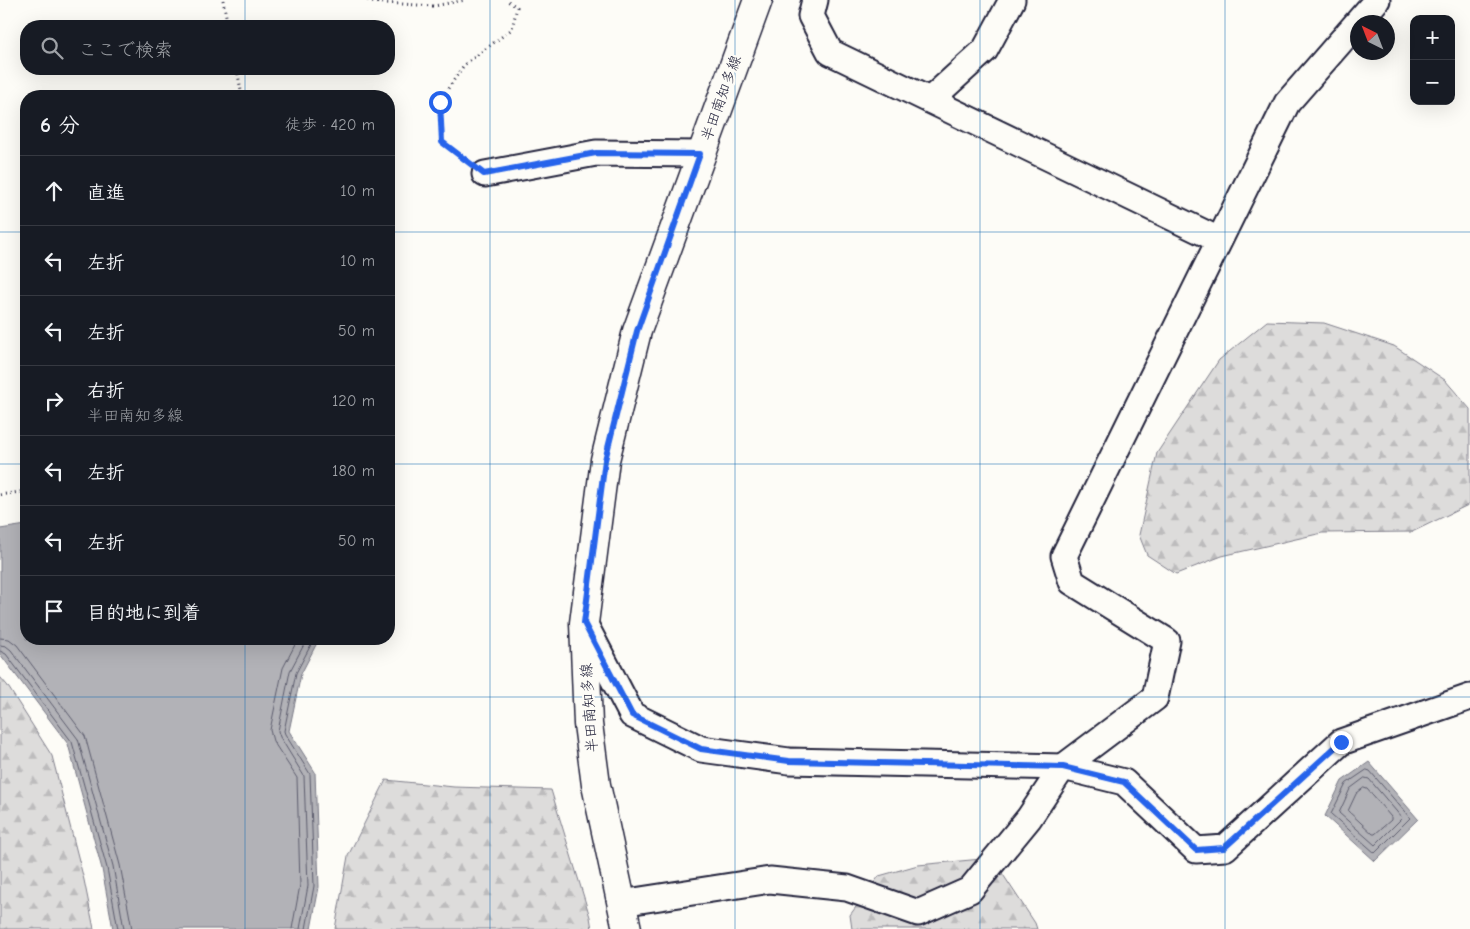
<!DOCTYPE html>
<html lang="ja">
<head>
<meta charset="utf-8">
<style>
	:root { --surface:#171b24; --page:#20242c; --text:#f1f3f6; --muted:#9ea1a6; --line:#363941 }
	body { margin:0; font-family:"Comic Neue","Klee One",sans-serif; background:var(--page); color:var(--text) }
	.controls { position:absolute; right:15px; top:15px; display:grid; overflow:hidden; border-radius:10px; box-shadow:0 5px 20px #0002 }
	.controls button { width:45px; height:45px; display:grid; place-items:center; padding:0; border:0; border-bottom:1px solid var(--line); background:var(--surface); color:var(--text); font:25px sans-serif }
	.compass { position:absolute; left:1350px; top:15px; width:45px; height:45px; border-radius:50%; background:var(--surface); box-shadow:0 5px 20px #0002; rotate:318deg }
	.stop { position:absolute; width:15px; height:15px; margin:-11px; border:4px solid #2563eb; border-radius:50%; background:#fff }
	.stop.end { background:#2563eb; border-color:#fff; box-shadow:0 1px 5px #0008 }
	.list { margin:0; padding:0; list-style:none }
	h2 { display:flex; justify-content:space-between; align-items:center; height:65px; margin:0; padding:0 20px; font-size:21px }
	h2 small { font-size:16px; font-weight:400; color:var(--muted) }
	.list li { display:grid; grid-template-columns:32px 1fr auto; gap:15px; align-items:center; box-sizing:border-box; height:70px; padding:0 20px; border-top:1px solid var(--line) }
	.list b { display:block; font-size:19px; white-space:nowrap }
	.list p { margin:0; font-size:16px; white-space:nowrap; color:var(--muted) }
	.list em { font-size:16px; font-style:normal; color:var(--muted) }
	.icon { flex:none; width:28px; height:28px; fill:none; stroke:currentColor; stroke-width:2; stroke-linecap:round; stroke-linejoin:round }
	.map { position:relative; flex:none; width:1470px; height:929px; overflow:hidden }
	.search { position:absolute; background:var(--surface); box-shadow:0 5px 20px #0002; left:20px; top:20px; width:375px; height:55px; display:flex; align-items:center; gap:12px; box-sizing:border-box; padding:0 18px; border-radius:20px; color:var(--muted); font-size:19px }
	.panel { position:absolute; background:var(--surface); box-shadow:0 5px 20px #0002; left:20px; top:90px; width:375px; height:555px; border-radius:20px }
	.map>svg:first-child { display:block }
	.forest { fill:url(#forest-firs); stroke:#807f8b }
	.water { fill:#b2b2b7; stroke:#787885 }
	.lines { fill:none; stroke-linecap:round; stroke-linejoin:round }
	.shore { stroke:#5c5c6d; stroke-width:1 }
	.street-casing { stroke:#22223b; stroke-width:29 }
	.primary-casing { stroke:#22223b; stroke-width:31 }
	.path { stroke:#22223b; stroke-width:3; stroke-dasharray:1 4; stroke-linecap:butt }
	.street { stroke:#fdfcf7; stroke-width:25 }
	.primary { stroke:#fdfcf7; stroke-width:28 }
	.route { stroke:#2563eb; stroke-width:6 }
	.grid { fill:none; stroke:#1f6fb2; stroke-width:1; stroke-opacity:0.55 }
	.labels { text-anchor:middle; stroke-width:4.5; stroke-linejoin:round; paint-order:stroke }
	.street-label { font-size:15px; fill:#22223b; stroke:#fdfcf7 }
</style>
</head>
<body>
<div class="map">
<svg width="1470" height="929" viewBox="0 0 1470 929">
	<defs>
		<pattern id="forest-firs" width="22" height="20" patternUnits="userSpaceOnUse" patternTransform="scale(1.25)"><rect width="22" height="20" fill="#dddcdb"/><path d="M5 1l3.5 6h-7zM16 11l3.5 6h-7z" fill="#bdbcbd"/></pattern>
	</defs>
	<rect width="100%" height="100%" fill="#fdfcf7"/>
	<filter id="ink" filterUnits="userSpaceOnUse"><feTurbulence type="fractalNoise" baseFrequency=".02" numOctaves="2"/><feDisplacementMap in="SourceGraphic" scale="10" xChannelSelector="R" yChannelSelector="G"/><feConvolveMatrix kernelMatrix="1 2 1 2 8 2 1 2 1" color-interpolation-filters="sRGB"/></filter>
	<g filter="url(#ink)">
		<g class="forest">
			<polygon points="1267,321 1324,323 1394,346 1445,380 1470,409 1470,504 1412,532 1322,533 1222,556 1176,574 1147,555 1139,535 1157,453 1219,360"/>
			<polygon points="0,677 7,685 52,756 84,880 94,929 0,929"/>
			<polygon points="386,780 454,787 551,790 590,917 592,929 335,929 348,856"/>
			<polygon points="992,858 1035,923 1037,929 852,929 850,915 879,876 918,865"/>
		</g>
		<g class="water">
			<polygon points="26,525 26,639 319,639 301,674 289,731 315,772 319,887 311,929 113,929 102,869 68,744 0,654 0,529"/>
			<polygon points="1369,762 1418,819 1375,861 1325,816 1342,781"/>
		</g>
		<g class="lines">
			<g class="shore">
				<polyline points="0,638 9,639 17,645 85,736 120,865 132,929"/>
				<polyline points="0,645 6,646 11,650 78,739 113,866 124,929"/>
				<polyline points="0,651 6,654 72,742 107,868 118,929"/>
				<polygon points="1367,770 1370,771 1410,818 1375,853 1331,814 1346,784"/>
				<polygon points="1365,778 1369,779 1402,818 1375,845 1339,813 1350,789"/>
				<polygon points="1364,788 1367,789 1391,817 1391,820 1375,834 1373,834 1348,811 1356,794"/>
				<polyline points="292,929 300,885 297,778 273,741 270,730 283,668 298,639"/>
				<polyline points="300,929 308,886 304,776 280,737 278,731 290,671 307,639"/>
				<polyline points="306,929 314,886 310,774 285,734 284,731 296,673 314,639"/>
			</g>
			<g class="street-casing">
				<g id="street">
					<polyline points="815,0 811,16 830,52 1219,240"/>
					<polyline points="930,100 985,50 1012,0"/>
					<polyline points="485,174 596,153 700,154"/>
					<polyline points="584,623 632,715 701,749 789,761 1063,767 1124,782 1196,850 1225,848 1341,742 1470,697"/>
					<polyline points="621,903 770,880 847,888 918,913 970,890 1029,818 1063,767 1155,698 1167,641 1072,582 1064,556 1287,103 1377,0"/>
				</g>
			</g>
			<g class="primary-casing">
				<polyline id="primary" points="627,929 596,785 588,724 584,623 605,460 637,331 758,0"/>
			</g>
			<g class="path">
				<polyline points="223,0 228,26"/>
				<polyline points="368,0 370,2 434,6 465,0"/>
				<polyline points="237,69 242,96"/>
				<polyline points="465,159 442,142 439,102 464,65 512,29 517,7 506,0"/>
				<polyline points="0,495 26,491"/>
			</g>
			<use href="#street" class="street"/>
			<use href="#primary" class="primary"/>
		</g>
	</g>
	<g class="lines" filter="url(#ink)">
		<polyline class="route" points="440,102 442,142 484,174 596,153 700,154 637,331 605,460 584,623 632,715 701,749 789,761 1063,767 1124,782 1196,850 1224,848 1341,742"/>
	</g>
	<path class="grid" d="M245,0V26M490,0V929M735,0V929M980,0V929M1225,0V929M245,69V96M0,232H26M389,232H1470M0,464H26M389,464H1470M245,639V929M0,697H1470"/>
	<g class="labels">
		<g class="street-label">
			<text transform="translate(721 98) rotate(-70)" y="5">半田南知多線</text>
			<text transform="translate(589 708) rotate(-94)" y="5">半田南知多線</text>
		</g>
	</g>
</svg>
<div class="controls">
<button>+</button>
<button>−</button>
</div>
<svg class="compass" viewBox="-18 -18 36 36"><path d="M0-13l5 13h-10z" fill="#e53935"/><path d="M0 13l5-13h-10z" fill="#9ea1a6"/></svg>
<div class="stop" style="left:440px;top:102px"></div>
<div class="stop end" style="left:1341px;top:742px"></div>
<div class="search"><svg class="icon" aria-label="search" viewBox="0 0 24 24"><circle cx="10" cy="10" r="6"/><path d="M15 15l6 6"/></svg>ここで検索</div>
<section class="panel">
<h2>6 分<small>徒歩 · 420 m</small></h2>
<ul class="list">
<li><svg class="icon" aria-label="ahead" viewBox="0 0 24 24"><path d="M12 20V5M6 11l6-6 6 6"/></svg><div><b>直進</b></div><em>10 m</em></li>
<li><svg class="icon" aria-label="left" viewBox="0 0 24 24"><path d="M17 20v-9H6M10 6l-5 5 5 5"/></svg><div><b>左折</b></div><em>10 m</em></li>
<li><svg class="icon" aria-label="left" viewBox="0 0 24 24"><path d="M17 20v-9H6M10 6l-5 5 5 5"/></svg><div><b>左折</b></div><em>50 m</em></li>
<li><svg class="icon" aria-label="right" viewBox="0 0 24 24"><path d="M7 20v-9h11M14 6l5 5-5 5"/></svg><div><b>右折</b><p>半田南知多線</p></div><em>120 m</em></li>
<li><svg class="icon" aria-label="left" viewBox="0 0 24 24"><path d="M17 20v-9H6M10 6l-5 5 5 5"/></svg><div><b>左折</b></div><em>180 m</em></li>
<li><svg class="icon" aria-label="left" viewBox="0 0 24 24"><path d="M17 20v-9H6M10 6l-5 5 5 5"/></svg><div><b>左折</b></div><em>50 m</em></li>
<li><svg class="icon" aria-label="arrive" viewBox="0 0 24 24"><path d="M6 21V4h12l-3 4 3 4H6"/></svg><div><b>目的地に到着</b></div></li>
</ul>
</section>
</div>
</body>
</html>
